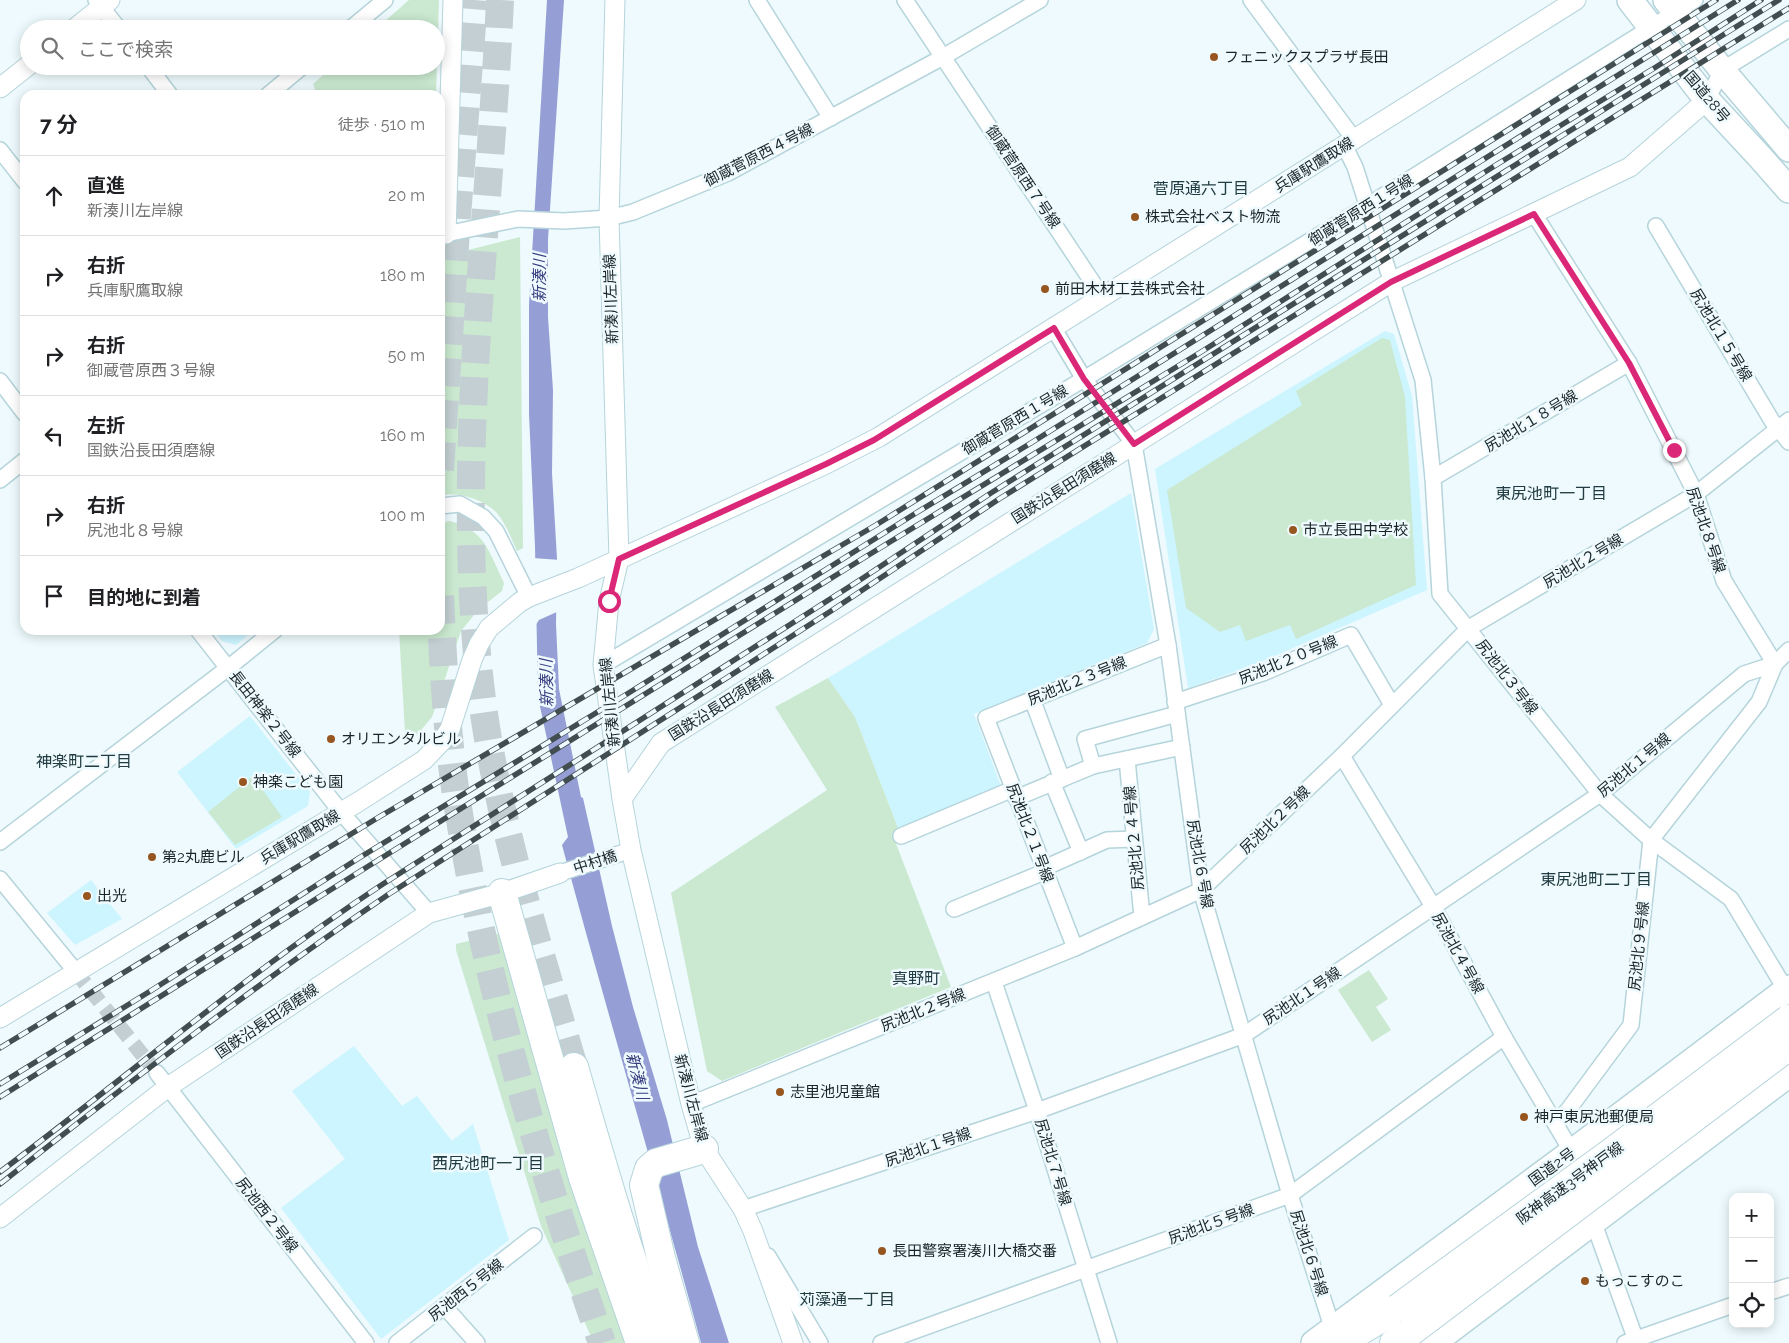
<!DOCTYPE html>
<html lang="ja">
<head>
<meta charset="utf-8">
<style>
	:root { --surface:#fff; --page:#f2f2f2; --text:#202124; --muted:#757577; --line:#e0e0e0 }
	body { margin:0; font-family:Raleway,"Noto Sans JP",sans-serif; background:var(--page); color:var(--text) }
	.controls { position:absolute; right:15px; bottom:15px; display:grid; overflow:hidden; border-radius:10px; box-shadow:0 2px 12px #0003 }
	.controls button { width:45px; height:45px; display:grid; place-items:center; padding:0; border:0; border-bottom:1px solid var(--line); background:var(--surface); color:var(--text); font:25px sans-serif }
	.stop { position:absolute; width:15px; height:15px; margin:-11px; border:4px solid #db2777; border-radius:50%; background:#fff }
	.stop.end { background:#db2777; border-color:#fff; box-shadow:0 1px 5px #0008 }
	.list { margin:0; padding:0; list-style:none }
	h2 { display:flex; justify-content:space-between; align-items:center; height:65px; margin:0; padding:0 20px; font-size:21px }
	h2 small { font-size:16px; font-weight:400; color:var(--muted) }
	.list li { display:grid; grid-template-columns:32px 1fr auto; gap:15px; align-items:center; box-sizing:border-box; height:80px; padding:0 20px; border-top:1px solid var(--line) }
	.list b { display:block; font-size:19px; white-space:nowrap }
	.list p { margin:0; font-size:16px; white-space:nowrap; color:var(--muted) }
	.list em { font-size:16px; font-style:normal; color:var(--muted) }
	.icon { flex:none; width:28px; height:28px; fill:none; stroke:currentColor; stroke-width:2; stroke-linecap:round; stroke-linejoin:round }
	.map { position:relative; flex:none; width:1789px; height:1343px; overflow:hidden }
	.search { position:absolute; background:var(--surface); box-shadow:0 2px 12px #0003; left:20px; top:20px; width:425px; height:55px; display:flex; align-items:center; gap:12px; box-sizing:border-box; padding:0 18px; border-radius:28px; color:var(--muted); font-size:19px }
	.panel { position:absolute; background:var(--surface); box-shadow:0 2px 12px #0003; left:20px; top:90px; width:425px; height:545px; border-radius:15px }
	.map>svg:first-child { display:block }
	.built { fill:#ccf5ff }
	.green { fill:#cae9d0 }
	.water { fill:#969fd5 }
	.pier { fill:#eefafd }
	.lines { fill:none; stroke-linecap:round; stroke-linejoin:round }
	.minor-tunnel { stroke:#c3cfd2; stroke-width:15; stroke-dasharray:15 8; stroke-linecap:butt }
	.motorway-tunnel { stroke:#c3cfd2; stroke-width:28; stroke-dasharray:28 14; stroke-linecap:butt }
	.minor-casing { stroke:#b5d4db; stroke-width:18 }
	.tertiary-casing { stroke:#b5d4db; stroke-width:21 }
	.trunk-casing { stroke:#b5d4db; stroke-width:28 }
	.motorway-casing { stroke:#b5d4db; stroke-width:30 }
	.minor { stroke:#fff; stroke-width:15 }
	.tertiary { stroke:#fff; stroke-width:19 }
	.trunk { stroke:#fff; stroke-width:25 }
	.motorway { stroke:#fff; stroke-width:28 }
	.rail-casing { stroke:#414d4f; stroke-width:5.5 }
	.rail { stroke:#eefafd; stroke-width:4; stroke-dasharray:11; stroke-linecap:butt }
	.motorway-bridge-casing { stroke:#b5d4db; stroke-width:30; stroke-linecap:butt }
	.motorway-bridge { stroke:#fff; stroke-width:28 }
	.route { stroke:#db2777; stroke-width:6 }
	.poi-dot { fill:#975620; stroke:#eefafd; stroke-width:2 }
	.labels { text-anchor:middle; stroke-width:5; stroke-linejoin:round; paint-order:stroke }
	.poi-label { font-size:15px; fill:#192527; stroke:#eefafd; text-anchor:start }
	.street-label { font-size:15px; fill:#192527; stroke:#eefafd }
	.neighbourhood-label { font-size:16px; fill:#203b41; stroke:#eefafd }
	.water-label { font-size:16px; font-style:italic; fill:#383e80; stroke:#eefafd }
</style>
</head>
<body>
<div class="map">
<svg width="1789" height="1343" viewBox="0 0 1789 1343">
	<rect width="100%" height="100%" fill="#eefafd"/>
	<g class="built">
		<polygon points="1385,331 1394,334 1412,396 1427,590 1256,664 1188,688 1155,469"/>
		<polygon points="440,332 446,472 440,477"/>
		<polygon points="1131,493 1154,629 1147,643 974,714 1002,789 898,828 855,717 828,678"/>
		<polygon points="213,630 254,630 236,645 222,641"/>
		<polygon points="250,716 310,792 308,806 236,849 177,772"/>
		<polygon points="91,880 122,919 75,945 47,913"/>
		<polygon points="354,1046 402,1106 417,1096 452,1141 473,1124 509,1240 381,1339 281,1208 345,1159 292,1091"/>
	</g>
	<g class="green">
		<polygon points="409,0 439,0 436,95 317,95 313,84 333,66 436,66 436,29 376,29"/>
		<path d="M520,237L523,548L517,551C511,538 506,523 496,512C483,499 457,491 440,496V477L446,472L440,332V257Z"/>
		<polygon points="1382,338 1390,340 1405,397 1416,585 1296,639 1290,625 1246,641 1240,625 1220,632 1186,608 1167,490 1302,405 1296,391"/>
		<path d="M450,521C486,531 489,552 504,583L502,591L479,609L461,631L432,717L411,742L405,732L399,630H440V523Z"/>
		<polygon points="828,678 855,717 898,828 892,833 951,987 722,1081 707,1071 671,893 827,790 775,707"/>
		<polygon points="253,776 282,817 235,845 208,812"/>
		<polygon points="501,933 638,1343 594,1343 541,1226 456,950 456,944"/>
		<polygon points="1369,970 1388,999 1376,1007 1391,1030 1372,1042 1338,990"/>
	</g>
	<path class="water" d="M547,0H564L548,239V317L553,390L552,473L557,559L556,624L559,689L581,797L583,798L612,926L633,1007L667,1120L698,1247L729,1343H701C656,1177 607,1012 562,845L568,837L538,697L535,546L529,414V305Z"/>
	<polygon class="pier" points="533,558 560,560 559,611 539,620 535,626"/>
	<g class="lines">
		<polyline class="minor-tunnel" points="76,972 157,1073"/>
		<g class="motorway-tunnel">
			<path d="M500,0C490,228 454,455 480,683C495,814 537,940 574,1067"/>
			<polyline points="440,470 457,216 474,0"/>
			<path d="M440,596C443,660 446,724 455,788C483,977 539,1163 602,1343"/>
		</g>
		<g class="minor-casing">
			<g id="minor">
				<polyline points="96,0 119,29"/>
				<polyline points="757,0 831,118"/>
				<polyline points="905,0 1103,298"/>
				<polyline points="1251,0 1354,139"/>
				<polyline points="350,29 385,0"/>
				<polyline points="148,66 170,95"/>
				<polyline points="268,95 303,66"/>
				<polyline points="1707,100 1722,70 1789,29"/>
				<polyline points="1344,145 1355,167 1423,380 1433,478 1440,594 1600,794 1651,840 1731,899 1786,990"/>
				<polyline points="0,150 25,182"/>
				<polyline points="1534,214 1629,363 1696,494 1724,581 1775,664"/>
				<polyline points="1656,226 1772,421 1789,442"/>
				<polyline points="440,237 446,234 518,219 564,221 609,218 633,212 728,173 943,57 1040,0"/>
				<polyline points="1054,329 1084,379 1134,444 1168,645 1201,890 1290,1195 1333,1330"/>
				<polyline points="0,381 25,414"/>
				<polyline points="1433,478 1629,363"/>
				<polyline points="0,480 25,460"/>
				<polyline points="440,506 460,504 483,517 496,531 529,597"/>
				<polyline points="198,630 341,812 429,913"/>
				<polyline points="603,665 1084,379 1367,206 1695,0"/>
				<polyline points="1032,699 1062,779"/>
				<polyline points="1175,702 1263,673 1351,635 1392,705"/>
				<polyline points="1342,756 1434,908 1504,1037 1572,1152"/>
				<polyline points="1127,759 1142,917"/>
				<polyline points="1093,766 1085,739 1177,714"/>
				<polyline points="1052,782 1081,852"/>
				<polyline points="1016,798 1093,766 1182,747"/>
				<polyline points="901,836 1013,789"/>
				<polyline points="0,842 228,668 275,630"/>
				<polyline points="560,873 631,850"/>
				<polyline points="0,879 76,972"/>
				<polyline points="954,909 1044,872 1051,865 1107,840 1134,839"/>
				<polyline points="1075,948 986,718 1168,645"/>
				<polyline points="994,982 1037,1111 1109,1343"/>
				<polyline points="157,1073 366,1343"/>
				<polyline points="691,1104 1075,948 1201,890 1342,756 1469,628 1696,494 1789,420"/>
				<polyline points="1555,1123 1568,1110 1631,1025 1651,840 1759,702 1775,664"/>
				<polyline points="743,1209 1037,1111 1244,1035 1600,794 1744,674 1775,664 1789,650"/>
				<polyline points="1593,1221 1637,1343"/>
				<polyline points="768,1256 820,1343"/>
				<polyline points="1770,1292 1789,1286"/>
				<polyline points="444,1306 477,1343"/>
				<polyline points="397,1343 534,1236"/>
				<polyline points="881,1343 1290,1195 1504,1037"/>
				<polyline points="1625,1343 1733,1305"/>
			</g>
		</g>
		<g class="tertiary-casing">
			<g id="tertiary">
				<polyline points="615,0 609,218 619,559 609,601 603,665 622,799 631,850 691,1104 704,1149 743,1209 753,1231 793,1343"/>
				<polyline points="74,29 110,0"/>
				<polyline points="0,88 29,65"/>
				<polyline points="446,234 453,0"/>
				<polyline points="622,799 661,743 1391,282 1630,167 1707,100"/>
				<polyline points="0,1018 358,802 424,760 442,741 450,729 472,660 479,644 489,628 520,602 529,597 578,578 826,464 879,437 1576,0"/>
				<polyline points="0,1218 168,1087 429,913 502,893 560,873"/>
			</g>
		</g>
		<g class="trunk-casing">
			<g id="trunk">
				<polyline points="1630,0 1707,100 1760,157 1789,190"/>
				<polyline points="1666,0 1722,70 1789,149"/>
				<polyline points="1314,1343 1572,1152 1789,988"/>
				<polyline points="1433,1343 1789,1074"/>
			</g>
		</g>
		<g class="motorway-casing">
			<g id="motorway">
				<polyline points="502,893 583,1178 640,1343"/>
				<path d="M574,1067C601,1160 627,1253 662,1343"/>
				<polyline points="685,1343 661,1258 644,1185 649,1169 656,1163 704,1149"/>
				<polyline points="1340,1343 1398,1308"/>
				<polyline points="1394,1343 1409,1333"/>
			</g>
		</g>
		<use href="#minor" class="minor"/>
		<use href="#tertiary" class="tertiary"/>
		<use href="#trunk" class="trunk"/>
		<use href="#motorway" class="motorway"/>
		<g class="rail-casing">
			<g id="rail">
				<polyline points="0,1048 379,817 876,525 1716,0"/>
				<polyline points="0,1084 152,990 359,858 627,694 916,513 1031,443 1738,0"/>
				<polyline points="0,1097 367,867 862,559 1201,352 1496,165 1656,67 1761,0"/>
				<path d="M0,1172C128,1076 249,972 383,884L863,578L991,493L1779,0"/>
				<path d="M0,1184C127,1084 255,985 389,894L831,611L999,499L1789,8"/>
			</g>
		</g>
		<use href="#rail" class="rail"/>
		<g class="motorway-bridge-casing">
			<g id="motorway-bridge">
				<polyline points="1398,1308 1609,1154 1789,1019"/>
				<polyline points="1409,1333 1789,1046"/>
			</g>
		</g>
		<use href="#motorway-bridge" class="motorway-bridge"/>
	</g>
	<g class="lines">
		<polyline class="route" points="609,601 619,559 826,464 874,440 1054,328 1084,379 1134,444 1391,282 1534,214 1629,363 1674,450"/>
	</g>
	<g class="poi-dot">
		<circle cx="1214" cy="57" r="5"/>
		<circle cx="1135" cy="217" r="5"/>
		<circle cx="1045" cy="289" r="5"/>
		<circle cx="1293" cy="530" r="5"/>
		<circle cx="331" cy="739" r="5"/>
		<circle cx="243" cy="782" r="5"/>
		<circle cx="152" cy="857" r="5"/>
		<circle cx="87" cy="896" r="5"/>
		<circle cx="780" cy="1092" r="5"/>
		<circle cx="1524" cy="1117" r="5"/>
		<circle cx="882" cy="1251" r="5"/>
		<circle cx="1585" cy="1281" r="5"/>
	</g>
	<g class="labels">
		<g class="poi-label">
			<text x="1224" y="62">フェニックスプラザ長田</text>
			<text x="1145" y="222">株式会社ベスト物流</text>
			<text x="1055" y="294">前田木材工芸株式会社</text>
			<text x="1303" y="535">市立長田中学校</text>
			<text x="341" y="744">オリエンタルビル</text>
			<text x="253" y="787">神楽こども園</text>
			<text x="162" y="862">第2丸鹿ビル</text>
			<text x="97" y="901">出光</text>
			<text x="790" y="1097">志里池児童館</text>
			<text x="1534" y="1122">神戸東尻池郵便局</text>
			<text x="892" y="1256">長田警察署湊川大橋交番</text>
			<text x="1595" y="1286">もっこすのこ</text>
		</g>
		<g class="street-label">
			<text transform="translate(1707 97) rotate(50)" y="5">国道28号</text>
			<text transform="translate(759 155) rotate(-27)" y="5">御蔵菅原西４号線</text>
			<text transform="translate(1314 165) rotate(-32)" y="5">兵庫駅鷹取線</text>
			<text transform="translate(1023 177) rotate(56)" y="5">御蔵菅原西７号線</text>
			<text transform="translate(1361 210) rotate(-32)" y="5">御蔵菅原西１号線</text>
			<text transform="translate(611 299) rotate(-92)" y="5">新湊川左岸線</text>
			<text transform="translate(1721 335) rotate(59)" y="5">尻池北１５号線</text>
			<text transform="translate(1015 420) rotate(-31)" y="5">御蔵菅原西１号線</text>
			<text transform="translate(1531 421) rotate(-31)" y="5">尻池北１８号線</text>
			<text transform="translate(1064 488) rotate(-32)" y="5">国鉄沿長田須磨線</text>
			<text transform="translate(1706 530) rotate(71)" y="5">尻池北８号線</text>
			<text transform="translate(1583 561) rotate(-31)" y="5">尻池北２号線</text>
			<text transform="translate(1288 660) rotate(-22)" y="5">尻池北２０号線</text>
			<text transform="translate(1507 677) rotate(52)" y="5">尻池北３号線</text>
			<text transform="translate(1077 681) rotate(-22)" y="5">尻池北２３号線</text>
			<text transform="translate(610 702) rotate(-96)" y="5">新湊川左岸線</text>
			<text transform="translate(721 705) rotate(-32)" y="5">国鉄沿長田須磨線</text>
			<text transform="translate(265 714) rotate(52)" y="5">長田神楽２号線</text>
			<text transform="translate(1634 765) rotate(-40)" y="5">尻池北１号線</text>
			<text transform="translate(1275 820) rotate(-44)" y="5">尻池北２号線</text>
			<text transform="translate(1030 833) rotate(69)" y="5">尻池北２１号線</text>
			<text transform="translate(300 837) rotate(-31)" y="5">兵庫駅鷹取線</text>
			<text transform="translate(1134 838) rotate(-95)" y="5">尻池北２４号線</text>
			<text transform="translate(595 862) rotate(-18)" y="5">中村橋</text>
			<text transform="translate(1200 864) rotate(80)" y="5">尻池北６号線</text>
			<text transform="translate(1639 946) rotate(-84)" y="5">尻池北９号線</text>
			<text transform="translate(1458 953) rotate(61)" y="5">尻池北４号線</text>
			<text transform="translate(1302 996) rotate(-34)" y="5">尻池北１号線</text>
			<text transform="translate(923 1010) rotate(-22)" y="5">尻池北２号線</text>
			<text transform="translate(267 1021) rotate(-34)" y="5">国鉄沿長田須磨線</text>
			<text transform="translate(691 1098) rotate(75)" y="5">新湊川左岸線</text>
			<text transform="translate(928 1147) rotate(-19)" y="5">尻池北１号線</text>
			<text transform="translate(1053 1162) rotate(73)" y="5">尻池北７号線</text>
			<text transform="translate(1552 1167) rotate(-36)" y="5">国道2号</text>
			<text transform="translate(1570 1183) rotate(-36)" y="5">阪神高速3号神戸線</text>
			<text transform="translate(267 1215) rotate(52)" y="5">尻池西２号線</text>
			<text transform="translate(1211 1224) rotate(-20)" y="5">尻池北５号線</text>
			<text transform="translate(1309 1253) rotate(72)" y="5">尻池北６号線</text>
			<text transform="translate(466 1290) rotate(-38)" y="5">尻池西５号線</text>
		</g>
		<g class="neighbourhood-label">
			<text x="1201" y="194">菅原通六丁目</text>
			<text x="1551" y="499">東尻池町一丁目</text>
			<text x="84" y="767">神楽町二丁目</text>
			<text x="1596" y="885">東尻池町二丁目</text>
			<text x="916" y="984">真野町</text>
			<text x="488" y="1169">西尻池町一丁目</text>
			<text x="847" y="1305">苅藻通一丁目</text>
		</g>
		<g class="water-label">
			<text transform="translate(539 278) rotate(-90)" y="6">新湊川</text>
			<text transform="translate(546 683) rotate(-91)" y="6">新湊川</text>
			<text transform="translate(638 1076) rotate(76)" y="6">新湊川</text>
		</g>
	</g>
</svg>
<div class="controls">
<button>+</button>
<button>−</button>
<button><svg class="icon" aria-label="locate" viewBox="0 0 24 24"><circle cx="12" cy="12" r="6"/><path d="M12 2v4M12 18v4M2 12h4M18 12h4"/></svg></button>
</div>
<div class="stop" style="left:609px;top:601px"></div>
<div class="stop end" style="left:1674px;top:450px"></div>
<div class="search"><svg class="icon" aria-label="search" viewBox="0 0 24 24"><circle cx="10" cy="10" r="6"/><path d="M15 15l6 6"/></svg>ここで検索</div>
<section class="panel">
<h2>7 分<small>徒歩 · 510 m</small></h2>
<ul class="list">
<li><svg class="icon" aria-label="ahead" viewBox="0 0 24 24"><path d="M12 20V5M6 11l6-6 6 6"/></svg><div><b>直進</b><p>新湊川左岸線</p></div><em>20 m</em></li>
<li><svg class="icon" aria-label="right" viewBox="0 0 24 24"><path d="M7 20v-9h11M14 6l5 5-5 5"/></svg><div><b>右折</b><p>兵庫駅鷹取線</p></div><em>180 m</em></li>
<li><svg class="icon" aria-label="right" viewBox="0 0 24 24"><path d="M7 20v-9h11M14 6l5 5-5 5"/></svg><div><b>右折</b><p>御蔵菅原西３号線</p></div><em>50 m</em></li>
<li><svg class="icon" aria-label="left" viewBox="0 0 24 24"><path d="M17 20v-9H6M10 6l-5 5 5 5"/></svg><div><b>左折</b><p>国鉄沿長田須磨線</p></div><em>160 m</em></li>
<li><svg class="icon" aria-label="right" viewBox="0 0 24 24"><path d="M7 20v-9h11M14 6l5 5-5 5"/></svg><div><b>右折</b><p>尻池北８号線</p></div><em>100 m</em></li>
<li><svg class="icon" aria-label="arrive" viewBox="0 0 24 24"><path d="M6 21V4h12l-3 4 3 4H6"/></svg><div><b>目的地に到着</b></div></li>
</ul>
</section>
</div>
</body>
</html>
